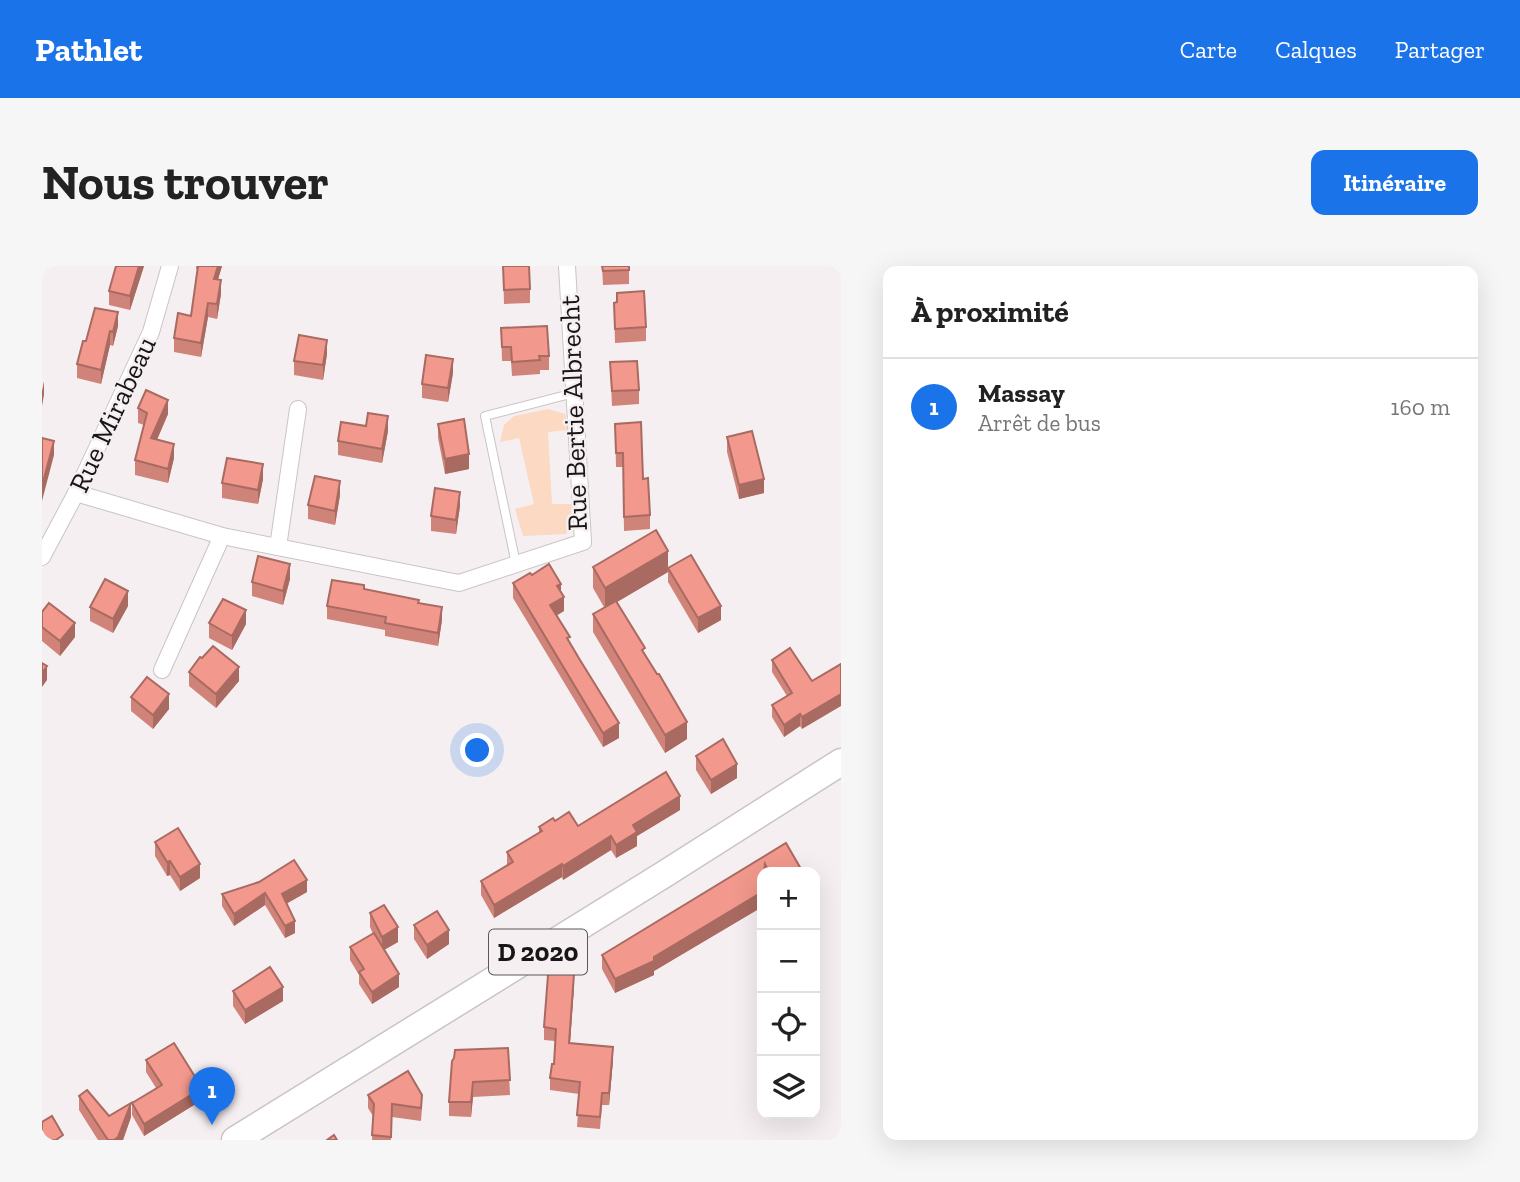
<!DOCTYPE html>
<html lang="fr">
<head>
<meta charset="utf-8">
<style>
	:root { --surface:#fff; --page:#f6f6f6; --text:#222; --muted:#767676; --line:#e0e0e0; --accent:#1a73e8 }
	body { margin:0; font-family:"Zilla Slab",serif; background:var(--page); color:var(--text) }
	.controls { position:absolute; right:21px; bottom:21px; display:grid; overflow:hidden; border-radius:14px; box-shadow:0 7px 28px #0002 }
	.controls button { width:63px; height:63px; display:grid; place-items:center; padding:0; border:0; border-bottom:2px solid var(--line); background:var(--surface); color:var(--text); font:35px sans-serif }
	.you { position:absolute; left:436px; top:485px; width:24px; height:24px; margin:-18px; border:5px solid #fff; border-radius:50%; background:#1a73e8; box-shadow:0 0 0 10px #1a73e833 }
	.badge { display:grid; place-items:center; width:46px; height:46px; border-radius:50%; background:var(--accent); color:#fff; font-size:23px; font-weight:700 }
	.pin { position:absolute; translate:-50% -58px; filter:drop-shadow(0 2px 4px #0008) }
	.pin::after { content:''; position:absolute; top:37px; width:24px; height:21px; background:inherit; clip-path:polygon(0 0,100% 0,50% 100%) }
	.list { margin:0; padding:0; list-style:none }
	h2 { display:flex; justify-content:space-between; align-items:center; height:91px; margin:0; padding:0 28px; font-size:30px }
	h2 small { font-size:23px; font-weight:400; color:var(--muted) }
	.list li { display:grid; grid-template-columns:46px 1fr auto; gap:21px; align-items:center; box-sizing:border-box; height:98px; padding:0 28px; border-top:2px solid var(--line) }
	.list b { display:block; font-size:26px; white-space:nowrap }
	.list p { margin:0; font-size:23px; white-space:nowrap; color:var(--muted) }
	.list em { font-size:23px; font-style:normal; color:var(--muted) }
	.icon { flex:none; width:38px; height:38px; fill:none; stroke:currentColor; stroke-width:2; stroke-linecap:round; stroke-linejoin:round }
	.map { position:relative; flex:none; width:799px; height:874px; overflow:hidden; border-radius:14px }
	header { display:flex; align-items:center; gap:42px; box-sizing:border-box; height:98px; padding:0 35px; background:var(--accent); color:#fff }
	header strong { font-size:33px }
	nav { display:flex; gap:38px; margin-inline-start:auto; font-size:24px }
	.intro { display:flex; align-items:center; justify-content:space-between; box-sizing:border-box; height:168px; padding:0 42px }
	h1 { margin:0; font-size:49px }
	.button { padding:18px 32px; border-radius:14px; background:var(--accent); color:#fff; font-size:24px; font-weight:700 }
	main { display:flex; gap:42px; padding:0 42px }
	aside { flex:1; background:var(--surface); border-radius:14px; box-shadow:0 7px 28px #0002 }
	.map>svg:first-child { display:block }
	.grass { fill:#fbd9c2 }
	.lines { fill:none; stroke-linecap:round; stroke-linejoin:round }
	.service-casing { stroke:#cac4c5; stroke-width:10 }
	.minor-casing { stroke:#cac4c5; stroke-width:18 }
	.primary-casing { stroke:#cac4c5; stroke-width:29 }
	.service { stroke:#fff; stroke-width:8 }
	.minor { stroke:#fff; stroke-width:16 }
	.primary { stroke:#fff; stroke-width:26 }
	.wall { fill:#d08378 }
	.shaded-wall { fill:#a96a62 }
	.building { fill:#f2988c; stroke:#a96a62; stroke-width:2 }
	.labels { text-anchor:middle; stroke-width:5; stroke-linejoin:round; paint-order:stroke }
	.shield { fill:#f6eff1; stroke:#5b5658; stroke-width:2 }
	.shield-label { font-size:26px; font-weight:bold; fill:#181516 }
	.street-label { font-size:28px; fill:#181516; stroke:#f6eff1 }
</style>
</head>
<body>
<header>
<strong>Pathlet</strong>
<nav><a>Carte</a><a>Calques</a><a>Partager</a></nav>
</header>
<div class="intro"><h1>Nous trouver</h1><a class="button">Itinéraire</a></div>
<main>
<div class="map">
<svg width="799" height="874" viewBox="0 0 799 874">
	<rect width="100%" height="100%" fill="#f6eff1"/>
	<polygon class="grass" points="506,143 523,148 527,164 506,166 510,238 531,238 530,259 524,268 481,270 473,243 492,238 477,172 458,176 462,159 472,150"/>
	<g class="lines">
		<g class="service-casing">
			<polyline id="service" points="474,298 443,150 532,127"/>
		</g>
		<g class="minor-casing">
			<g id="minor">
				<polyline points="34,227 180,270 417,317 541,276 525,0"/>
				<polyline points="236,281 256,143"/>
				<polyline points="0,291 34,227 109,66 128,0"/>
				<polyline points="120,404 180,270"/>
			</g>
		</g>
		<g class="primary-casing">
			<polyline id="primary" points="193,874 621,609 799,496"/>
		</g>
		<use href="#service" class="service"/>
		<use href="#minor" class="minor"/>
		<use href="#primary" class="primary"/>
	</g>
	<g class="wall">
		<polygon points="102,0 88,44 67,39 67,25"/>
		<polygon points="154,0 180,0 176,13 179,28 175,53 166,51 159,91 132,86 132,72 149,50 156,3 154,3"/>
		<polygon points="461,0 488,23 488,37 462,38"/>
		<polygon points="560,0 587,0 587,18 561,19"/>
		<polygon points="572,37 604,61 604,75 573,77"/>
		<polygon points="76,60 71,80 68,79 59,118 35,112 35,98 44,75"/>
		<polygon points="459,62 507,90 507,104 498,104 498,108 470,110 469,95 460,95"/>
		<polygon points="285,88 281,114 252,109 252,95"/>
		<polygon points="568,96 597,124 597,138 570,140"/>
		<polygon points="411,107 406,136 380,132 380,118"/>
		<polygon points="96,142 126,148 115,174 132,192 126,217 93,209 93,194 102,159 96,157"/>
		<polygon points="396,158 427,203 403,208 396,172"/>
		<polygon points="573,158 601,213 608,249 608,263 582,265 581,201 574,201"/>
		<polygon points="346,165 340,197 296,189 296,175"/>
		<polygon points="685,171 722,227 697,233 685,186"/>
		<polygon points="221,213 216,238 180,232 180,217"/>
		<polygon points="298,229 293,259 266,253 266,239"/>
		<polygon points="418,240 414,268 389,265 389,250"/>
		<polygon points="551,301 626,306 575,336 603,388 645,473 623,487 551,366 551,348 562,341 551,322"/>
		<polygon points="626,302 679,354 656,367 626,316"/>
		<polygon points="490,309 522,345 514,350 577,472 561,481 471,332 471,317"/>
		<polygon points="248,313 241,339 210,330 210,316"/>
		<polygon points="322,323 377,337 400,354 396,380 343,370 343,364 285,353 285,340"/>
		<polygon points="86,340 71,367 48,355 48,341"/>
		<polygon points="0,346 33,371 18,390 0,375"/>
		<polygon points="167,357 204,358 190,384 167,372"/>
		<polygon points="730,394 770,415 760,463 758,460 742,471 730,451 730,439 745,430 730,406"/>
		<polygon points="147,406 197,415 174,442 147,420"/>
		<polygon points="89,431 127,443 111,463 89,445"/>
		<polygon points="654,490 695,512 669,528 654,504"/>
		<polygon points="638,544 595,570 595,580 574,592 569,584 521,614 520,611 452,652 439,629 439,615 465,599 465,586 497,567 497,561 513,555 536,560"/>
		<polygon points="113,576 158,612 138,625 128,609 125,610 113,590"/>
		<polygon points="744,577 759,606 720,606 720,641 612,705 612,709 573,727 560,703 560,689"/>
		<polygon points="265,626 244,638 253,667 243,672 223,639 192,660 180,640 180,628"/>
		<polygon points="328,647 356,676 342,684 357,721 330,738 317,718 317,709 308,694 308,681 331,668 328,661"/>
		<polygon points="372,659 407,678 385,693 372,673"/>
		<polygon points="532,720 528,778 571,794 567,839 560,839 558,863 535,861 537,828 508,824 508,812 512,798 513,775 502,774 502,761"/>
		<polygon points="191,725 241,735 203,758 191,740"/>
		<polygon points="466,782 468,829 431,831 429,851 407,850 407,836"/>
		<polygon points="104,794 160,834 102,870 90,849 90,837 114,822 104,806"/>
		<polygon points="326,829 380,842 379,855 350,851 349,874 330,874 331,850 326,842"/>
		<polygon points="37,830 67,850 89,851 81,874 56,874 37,844"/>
	</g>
	<g class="shaded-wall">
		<polygon points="97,0 102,0 88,44 88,30"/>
		<polygon points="176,0 180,0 172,27 172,13"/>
		<polygon points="179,14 179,28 175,53 175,38"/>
		<polygon points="166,37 166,51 159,91 159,77"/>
		<polygon points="76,46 76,60 71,80 71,66"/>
		<polygon points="68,65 68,79 59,118 59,104"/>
		<polygon points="285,74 285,88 281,114 281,99"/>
		<polygon points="411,93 411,107 406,136 406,122"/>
		<polygon points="2,115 2,129 0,140 0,125"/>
		<polygon points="126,134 126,148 109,187 109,172"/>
		<polygon points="346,150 346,165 340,197 340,183"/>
		<polygon points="12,175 12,189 0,235 0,220"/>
		<polygon points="132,178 132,192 126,217 126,203"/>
		<polygon points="427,188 427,203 403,208 403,193"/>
		<polygon points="221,198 221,213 216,238 216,224"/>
		<polygon points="722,213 722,227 697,233 697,219"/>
		<polygon points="298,215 298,229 293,259 293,245"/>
		<polygon points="418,226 418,240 414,268 414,254"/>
		<polygon points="626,285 626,306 563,343 563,322"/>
		<polygon points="248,298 248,313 241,339 241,325"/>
		<polygon points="519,318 519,333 522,331 522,345 508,353 508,339 515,320"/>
		<polygon points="86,325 86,340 71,367 71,353"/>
		<polygon points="679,340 679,354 656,367 656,352"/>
		<polygon points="400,341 400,354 396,380 396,367"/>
		<polygon points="204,344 204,358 190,384 190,370"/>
		<polygon points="33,357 33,371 18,390 18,375"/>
		<polygon points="5,400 5,414 0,421 0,407"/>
		<polygon points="197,401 197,415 174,442 174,428"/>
		<polygon points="127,428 127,443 111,463 111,449"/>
		<polygon points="799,428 799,440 760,463 760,451"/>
		<polygon points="758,448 758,460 742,471 742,459"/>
		<polygon points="645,456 645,473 623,487 623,469"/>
		<polygon points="577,457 577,472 561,481 561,467"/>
		<polygon points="695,498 695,512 669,528 669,514"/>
		<polygon points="638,530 638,544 595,570 595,580 574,592 574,579 591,559"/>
		<polygon points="569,570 569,584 521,614 521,600"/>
		<polygon points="128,595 128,609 125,610 125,596"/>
		<polygon points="158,598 158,612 138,625 138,611"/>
		<polygon points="520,598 520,611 452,652 452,639"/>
		<polygon points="265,614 265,626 240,640 240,628"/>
		<polygon points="720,626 720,641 612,705 612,691"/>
		<polygon points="223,627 223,639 192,660 192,648"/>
		<polygon points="253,655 253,667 243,672 243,660"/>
		<polygon points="356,661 356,676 340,685 340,671"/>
		<polygon points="407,664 407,678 385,693 385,679"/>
		<polygon points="612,695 612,709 573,727 573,713"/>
		<polygon points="357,708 357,721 330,738 330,726"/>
		<polygon points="532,708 532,720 527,790 527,777"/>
		<polygon points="241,721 241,735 203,758 203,744"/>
		<polygon points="571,781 571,794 567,839 567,827"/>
		<polygon points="431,816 431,831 429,851 429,836"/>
		<polygon points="160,822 160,834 102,870 102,858"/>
		<polygon points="89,837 89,851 81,874 72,874"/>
	</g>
	<g class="building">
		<polygon points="74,0 97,0 88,30 67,25"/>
		<polygon points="156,0 176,0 172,13 179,14 175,38 166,37 159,77 132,72 136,47 149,50"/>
		<polygon points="461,0 487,0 488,23 462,24"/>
		<polygon points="560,0 587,0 587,4 561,5"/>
		<polygon points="602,25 604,61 573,63 572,37 575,36 575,27"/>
		<polygon points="53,42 76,46 71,66 68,65 59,104 35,98 41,75 44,75"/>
		<polygon points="505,60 507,90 497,90 498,94 470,96 469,81 460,81 459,62"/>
		<polygon points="257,69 285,74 281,99 252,95"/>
		<polygon points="384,89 411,93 406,122 380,118"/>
		<polygon points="595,95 597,124 570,125 568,96"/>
		<polygon points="104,124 126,134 109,172 132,178 126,203 93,194 105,147 96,142"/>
		<polygon points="326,147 346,150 340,183 296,175 299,156 324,160"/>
		<polygon points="422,153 427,188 403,193 396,158"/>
		<polygon points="599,156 601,213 606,212 608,249 582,251 581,187 574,187 573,158"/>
		<polygon points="710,165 722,213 697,219 685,171"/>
		<polygon points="0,172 12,175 0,220"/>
		<polygon points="185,192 221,198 216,224 180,217"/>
		<polygon points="273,210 298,215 293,245 266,239"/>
		<polygon points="393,222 418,226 414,254 389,250"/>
		<polygon points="614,264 626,285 563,322 551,301"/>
		<polygon points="649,289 679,340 656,352 626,302"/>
		<polygon points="216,290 248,298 241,325 210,316"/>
		<polygon points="507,298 519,318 515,320 522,331 508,339 528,371 525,372 538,394 577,457 561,467 471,317 488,307 490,309"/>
		<polygon points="63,313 86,325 71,353 48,341"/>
		<polygon points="290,314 322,319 322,323 377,334 376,337 400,341 396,367 343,357 344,351 285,340"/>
		<polygon points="181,333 204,344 190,370 167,357"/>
		<polygon points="574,335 603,382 600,384 615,408 617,408 645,456 623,469 551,348"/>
		<polygon points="7,337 33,357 18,375 0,361 0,346"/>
		<polygon points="171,380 197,401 174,428 147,406 158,391 160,392"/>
		<polygon points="748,382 770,415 799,398 799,428 760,451 758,448 742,459 730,439 750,427 730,394"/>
		<polygon points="0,397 5,400 0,407"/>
		<polygon points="105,411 127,428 111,449 89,431"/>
		<polygon points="681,473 695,498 669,514 654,490"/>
		<polygon points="624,506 638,530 591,559 595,566 574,579 569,570 521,600 520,598 452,639 439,615 471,596 465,586 500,565 497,561 511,552 513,555 527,546 536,560"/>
		<polygon points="136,562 158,598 138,611 128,595 125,596 113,576"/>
		<polygon points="744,577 759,603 754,606 727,606 723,598 722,606 720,606 720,626 612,691 612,695 573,713 560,689"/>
		<polygon points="252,594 265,614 240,628 253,655 243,660 223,627 192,648 180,628 217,616"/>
		<polygon points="342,639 356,661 340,671 328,647"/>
		<polygon points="395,645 407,664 385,679 372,659"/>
		<polygon points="332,667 357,708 330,726 317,706 322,703 308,681"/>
		<polygon points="532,691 532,708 527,777 571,781 567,827 560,827 558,851 535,849 538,816 508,812 510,798 512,798 514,763 502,761 506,709 518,702 518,699"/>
		<polygon points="228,701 241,721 203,744 191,725"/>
		<polygon points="132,777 160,822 102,858 90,837 120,819 104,794"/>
		<polygon points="466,782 468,814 431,816 429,836 407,836 410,795 412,792 413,784"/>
		<polygon points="366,805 380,829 379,842 350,838 349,871 330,869 332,838 326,829"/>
		<polygon points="45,824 67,850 89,837 76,871 72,874 66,874 37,830"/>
		<polygon points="10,850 21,869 14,874 0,874 0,856"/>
		<polygon points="292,869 295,874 285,874"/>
	</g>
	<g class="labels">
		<rect class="shield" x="447" y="663.5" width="98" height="45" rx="5"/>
		<g class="shield-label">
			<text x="496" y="695">D 2020</text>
		</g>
		<g class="street-label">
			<text transform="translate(531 147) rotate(-92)" y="10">Rue Bertie Albrecht</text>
			<text transform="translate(70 148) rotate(-65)" y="10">Rue Mirabeau</text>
		</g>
	</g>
</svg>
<div class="controls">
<button>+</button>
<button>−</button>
<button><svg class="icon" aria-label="locate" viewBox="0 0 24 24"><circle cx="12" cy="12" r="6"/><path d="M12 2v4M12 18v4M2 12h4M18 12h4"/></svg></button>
<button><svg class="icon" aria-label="layers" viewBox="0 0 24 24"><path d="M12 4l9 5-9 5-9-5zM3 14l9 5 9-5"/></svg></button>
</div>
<div class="you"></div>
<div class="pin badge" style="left:170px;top:859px">1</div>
</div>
<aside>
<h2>À proximité<small></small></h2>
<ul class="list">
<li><span class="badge">1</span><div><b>Massay</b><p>Arrêt de bus</p></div><em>160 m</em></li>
</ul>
</aside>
</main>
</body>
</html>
